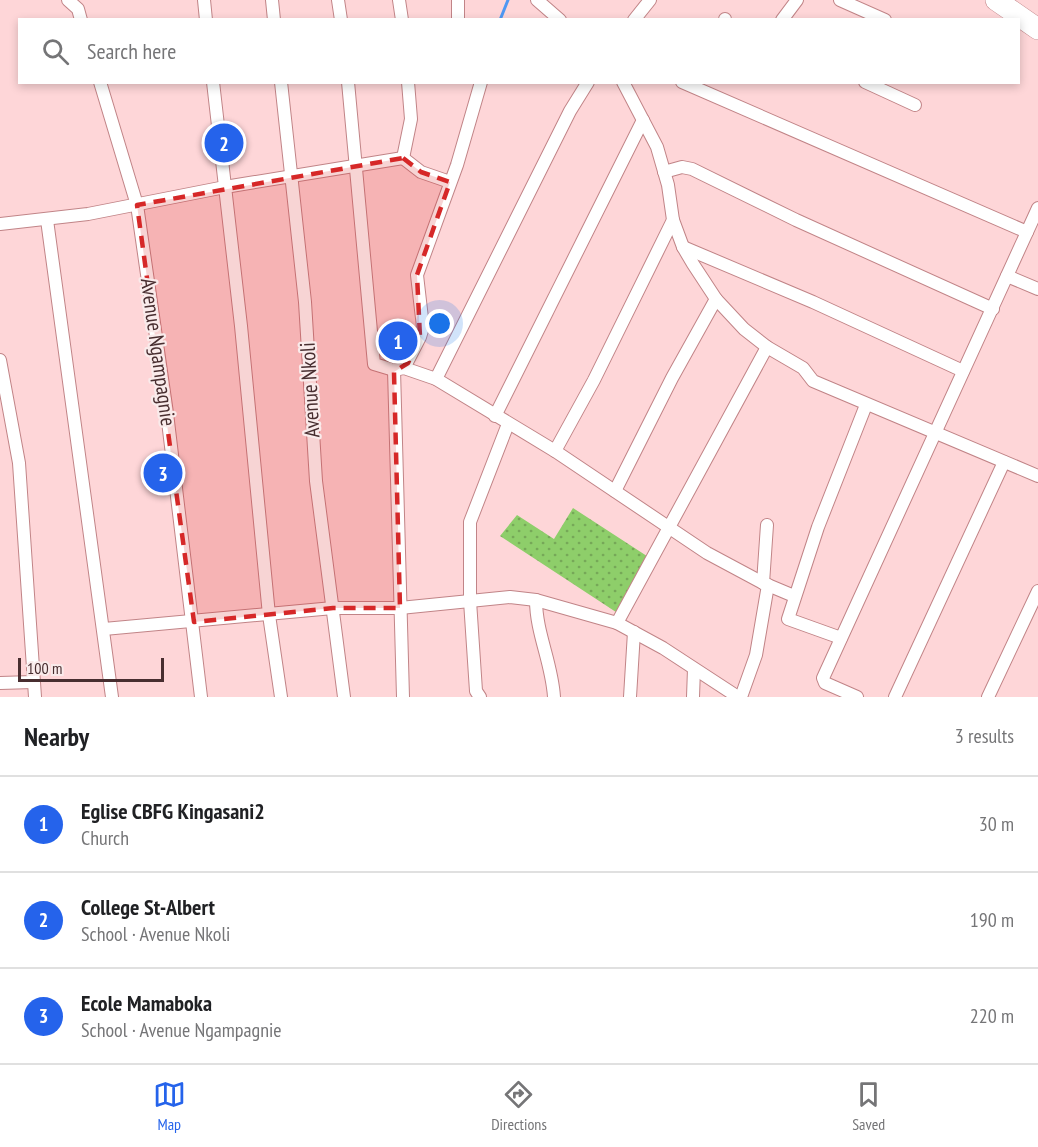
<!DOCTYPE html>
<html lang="en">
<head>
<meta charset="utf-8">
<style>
	:root { --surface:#fff; --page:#f6f6f6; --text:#202124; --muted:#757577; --line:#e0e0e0; --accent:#2563eb }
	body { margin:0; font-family:"PT Sans Narrow",sans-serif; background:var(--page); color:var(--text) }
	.scale { position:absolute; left:18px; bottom:15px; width:146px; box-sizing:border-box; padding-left:6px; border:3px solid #482e30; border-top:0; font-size:16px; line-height:21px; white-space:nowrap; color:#482e30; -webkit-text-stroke:4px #f9ebeb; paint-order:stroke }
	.you { position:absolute; left:440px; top:324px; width:21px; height:21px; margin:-15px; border:4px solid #fff; border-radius:50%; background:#1a73e8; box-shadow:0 0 0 9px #1a73e833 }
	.badge { display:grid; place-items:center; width:39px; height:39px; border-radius:50%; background:var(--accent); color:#fff; font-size:20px; font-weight:700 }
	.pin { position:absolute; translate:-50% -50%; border:3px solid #fff; box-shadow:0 2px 6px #0006 }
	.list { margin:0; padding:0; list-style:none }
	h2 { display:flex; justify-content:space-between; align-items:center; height:78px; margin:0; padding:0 24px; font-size:26px }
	h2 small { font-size:20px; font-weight:400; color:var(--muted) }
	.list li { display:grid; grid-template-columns:39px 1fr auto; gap:18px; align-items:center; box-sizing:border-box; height:96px; padding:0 24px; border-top:2px solid var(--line) }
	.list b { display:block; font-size:22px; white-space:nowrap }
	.list p { margin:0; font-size:20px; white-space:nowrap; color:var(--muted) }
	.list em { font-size:20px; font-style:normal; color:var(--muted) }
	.icon { flex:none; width:33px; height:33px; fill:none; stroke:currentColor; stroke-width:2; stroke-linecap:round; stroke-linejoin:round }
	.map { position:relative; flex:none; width:1038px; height:697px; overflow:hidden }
	.search { position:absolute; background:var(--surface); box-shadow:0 3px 9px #0003; left:18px; right:18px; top:18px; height:66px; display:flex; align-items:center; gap:15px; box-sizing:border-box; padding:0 21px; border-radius:0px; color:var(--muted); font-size:22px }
	.sheet { height:366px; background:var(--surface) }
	nav { display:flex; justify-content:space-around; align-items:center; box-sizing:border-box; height:84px; border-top:2px solid var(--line); background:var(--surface); font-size:16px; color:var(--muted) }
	nav a { display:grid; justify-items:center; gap:3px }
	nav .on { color:var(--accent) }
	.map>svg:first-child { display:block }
	.garden { fill:url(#garden-dots) }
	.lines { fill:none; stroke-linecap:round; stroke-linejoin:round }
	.stream { stroke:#4f98f3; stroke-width:3 }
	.street-casing { stroke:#c18487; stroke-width:14 }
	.highway-casing { stroke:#c18487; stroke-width:22 }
	.street { stroke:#fff; stroke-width:12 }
	.highway { stroke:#fff; stroke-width:21 }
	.marked { fill:#d62828; fill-opacity:0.2; stroke:#d62828; stroke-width:4.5; stroke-dasharray:12 8; stroke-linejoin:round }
	.labels { text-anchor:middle; stroke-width:4.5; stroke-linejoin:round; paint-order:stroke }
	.street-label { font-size:21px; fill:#482e30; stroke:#f9ebeb }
</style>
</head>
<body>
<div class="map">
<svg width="1038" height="697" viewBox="0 0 1038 697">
	<defs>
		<pattern id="garden-dots" width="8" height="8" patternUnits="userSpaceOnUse" patternTransform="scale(1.5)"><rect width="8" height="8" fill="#8ece6a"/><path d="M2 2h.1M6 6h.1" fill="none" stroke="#76a858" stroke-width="1.8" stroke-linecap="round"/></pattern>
	</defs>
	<rect width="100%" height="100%" fill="#fed6d8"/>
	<polygon class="garden" points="573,508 653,560 619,614 500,536 517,515 554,539"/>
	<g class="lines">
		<polyline class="stream" points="500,20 508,0"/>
		<g class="street-casing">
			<g id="street">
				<polyline points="68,0 78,9 81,20"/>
				<polyline points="204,0 206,20"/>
				<polyline points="272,0 274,20"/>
				<polyline points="338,0 341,20"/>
				<polyline points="399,0 402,20"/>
				<polyline points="458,0 458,20"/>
				<polyline points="537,0 560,20"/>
				<polyline points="840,0 885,20"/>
				<polyline points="725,19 725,20"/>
				<polyline points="634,20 650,0"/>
				<polyline points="782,20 797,0"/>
				<polyline points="100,82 137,205 167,413 201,697"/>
				<polyline points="213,82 241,326 269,615 281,697"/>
				<polyline points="281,82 305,302 316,481 344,697"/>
				<polyline points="348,82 374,364 394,370 404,368 436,379 555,451 707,553 763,583 794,596"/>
				<polyline points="623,82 657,147 668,185 673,220 683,247 693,264 716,299 744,329 767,347 803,368 813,381 1038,476"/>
				<polyline points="682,82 1027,232"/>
				<polyline points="865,82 915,105"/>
				<polyline points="403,158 411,119 408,82"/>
				<polyline points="403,158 421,172 450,182"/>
				<polyline points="664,172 682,167 692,169 796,220 993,309"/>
				<polyline points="47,220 112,697"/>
				<polyline points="0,224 88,214 225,187 403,158"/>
				<polyline points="683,247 813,302 963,371"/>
				<polyline points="1007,276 1038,289"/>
				<polyline points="0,360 19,463 35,697"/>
				<polyline points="404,368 420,337 423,327 417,275 457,165 481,82"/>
				<polyline points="394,370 403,697"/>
				<polyline points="436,379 570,111 588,82"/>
				<polyline points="495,416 643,120"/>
				<polyline points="555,451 594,380 673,220"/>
				<polyline points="615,491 672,378 716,299"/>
				<polyline points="763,583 767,525"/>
				<path d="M536,600C536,633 552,663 554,697"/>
				<polyline points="617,623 767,347"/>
				<polyline points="104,629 333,608 400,608 510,597 536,600 617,623 663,648 738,697"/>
				<polyline points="841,638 788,619 818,527 866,405"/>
				<polyline points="0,683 33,682"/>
				<polyline points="480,697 476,691 470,601 470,522 508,424"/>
				<polyline points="630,697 634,632"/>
				<polyline points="693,697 694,669"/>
				<polyline points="741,697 756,655 768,585"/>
				<polyline points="857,697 825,683 823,678 1038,208"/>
				<polyline points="895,697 1004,462"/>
				<polyline points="988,697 1038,591"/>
			</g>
		</g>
		<g class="highway-casing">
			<polyline id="highway" points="996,0 1038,29"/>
		</g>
		<use href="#street" class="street"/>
		<use href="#highway" class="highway"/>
	</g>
	<path class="marked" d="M403,158L421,172L450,182L417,275L420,337L408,363L394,372L400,608H333L194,622L137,205Z"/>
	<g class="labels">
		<g class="street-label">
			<text transform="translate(158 352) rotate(82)" y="7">Avenue Ngampagnie</text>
			<text transform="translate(310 390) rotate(-93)" y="7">Avenue Nkoli</text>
		</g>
	</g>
</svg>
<div class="scale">100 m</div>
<div class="you"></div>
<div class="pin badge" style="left:398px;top:341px">1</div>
<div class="pin badge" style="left:224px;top:143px">2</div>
<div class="pin badge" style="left:163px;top:473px">3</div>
<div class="search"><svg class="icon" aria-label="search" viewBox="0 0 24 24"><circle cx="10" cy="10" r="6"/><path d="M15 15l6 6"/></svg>Search here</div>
</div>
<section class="sheet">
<h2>Nearby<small>3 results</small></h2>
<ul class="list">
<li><span class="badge">1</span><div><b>Eglise CBFG Kingasani2</b><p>Church</p></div><em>30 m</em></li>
<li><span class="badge">2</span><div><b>College St-Albert</b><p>School · Avenue Nkoli</p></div><em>190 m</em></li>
<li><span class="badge">3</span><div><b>Ecole Mamaboka</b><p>School · Avenue Ngampagnie</p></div><em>220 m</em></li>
</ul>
</section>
<nav>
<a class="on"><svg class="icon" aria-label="map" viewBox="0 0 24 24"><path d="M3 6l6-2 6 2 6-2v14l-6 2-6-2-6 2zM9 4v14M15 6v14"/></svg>Map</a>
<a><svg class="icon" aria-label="directions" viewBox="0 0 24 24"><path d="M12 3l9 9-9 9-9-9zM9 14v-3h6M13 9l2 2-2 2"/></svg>Directions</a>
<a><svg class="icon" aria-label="saved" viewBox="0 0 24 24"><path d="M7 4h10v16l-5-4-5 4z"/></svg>Saved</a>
</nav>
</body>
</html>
